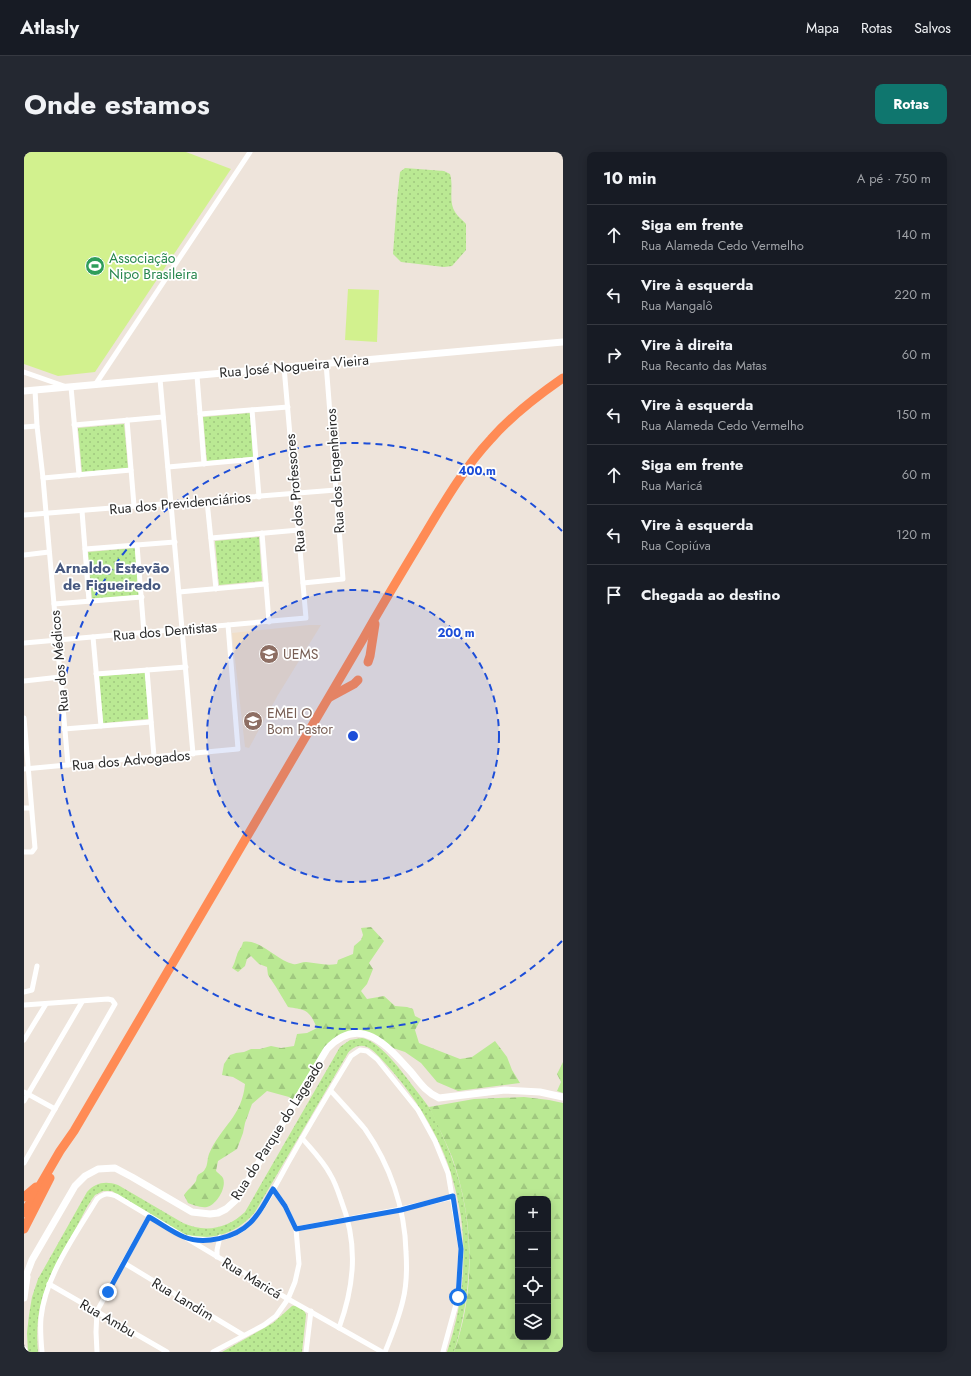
<!DOCTYPE html>
<html lang="pt">
<head>
<meta charset="utf-8">
<style>
	:root { --surface:#171b24; --page:#242831; --text:#f1f3f6; --muted:#9ea1a6; --line:#363941; --accent:#0f766e }
	body { margin:0; font-family:Jost,sans-serif; background:var(--page); color:var(--text) }
	.controls { position:absolute; right:12px; bottom:12px; display:grid; overflow:hidden; border-radius:8px; box-shadow:0 2px 10px #0003 }
	.controls button { width:36px; height:36px; display:grid; place-items:center; padding:0; border:0; border-bottom:1px solid var(--line); background:var(--surface); color:var(--text); font:20px sans-serif }
	.stop { position:absolute; width:12px; height:12px; margin:-9px; border:3px solid #1a73e8; border-radius:50%; background:#fff }
	.stop.end { background:#1a73e8; border-color:#fff; box-shadow:0 1px 4px #0008 }
	.list { margin:0; padding:0; list-style:none }
	h2 { display:flex; justify-content:space-between; align-items:center; height:52px; margin:0; padding:0 16px; font-size:17px }
	h2 small { font-size:13px; font-weight:400; color:var(--muted) }
	.list li { display:grid; grid-template-columns:26px 1fr auto; gap:12px; align-items:center; box-sizing:border-box; height:60px; padding:0 16px; border-top:1px solid var(--line) }
	.list b { display:block; font-size:15px; white-space:nowrap }
	.list p { margin:0; font-size:13px; white-space:nowrap; color:var(--muted) }
	.list em { font-size:13px; font-style:normal; color:var(--muted) }
	.icon { flex:none; width:22px; height:22px; fill:none; stroke:currentColor; stroke-width:2; stroke-linecap:round; stroke-linejoin:round }
	.map { position:relative; flex:none; width:539px; height:1200px; overflow:hidden; border-radius:8px }
	header { display:flex; align-items:center; gap:24px; box-sizing:border-box; height:56px; padding:0 20px; background:var(--surface); border-bottom:1px solid var(--line) }
	header strong { font-size:19px }
	nav { display:flex; gap:22px; margin-inline-start:auto; font-size:14px }
	.intro { display:flex; align-items:center; justify-content:space-between; box-sizing:border-box; height:96px; padding:0 24px }
	h1 { margin:0; font-size:28px }
	.button { padding:10px 18px; border-radius:8px; background:var(--accent); color:#fff; font-size:14px; font-weight:700 }
	main { display:flex; gap:24px; padding:0 24px }
	aside { flex:1; background:var(--surface); border-radius:8px; box-shadow:0 2px 10px #0003 }
	.map>svg:first-child { display:block }
	.education { fill:#f1dfc9 }
	.green { fill:url(#green-dots) }
	.forest { fill:url(#forest-firs); fill-rule:evenodd }
	.pitch { fill:#d2f18e }
	.lines { fill:none; stroke-linecap:round; stroke-linejoin:round }
	.street { stroke:#fff; stroke-width:5 }
	.secondary { stroke:#fff; stroke-width:7 }
	.highway { stroke:#ff8b55; stroke-width:9 }
	.route { stroke:#1a73e8; stroke-width:5 }
	.ring { fill:none; stroke:#1d4ed8; stroke-width:2; stroke-dasharray:7 5 }
	.labels { text-anchor:middle; stroke-width:3.5; stroke-linejoin:round; paint-order:stroke }
	.leisure-label { font-size:14px; fill:#27864d; stroke:#fff; text-anchor:start }
	.street-label { font-size:14px; fill:#2a2a2a; stroke:#fff }
	.education-label { font-size:14px; fill:#785e54; stroke:#fff; text-anchor:start }
	.neighbourhood-label { font-size:15px; font-weight:bold; fill:#47587f; stroke:#fff }
	.centre { fill:#1d4ed8; stroke:#fff; stroke-width:2 }
	.ring-label { font-size:12px; text-anchor:middle; font-weight:bold; fill:#1d4ed8; stroke:#fff; stroke-width:3.5; stroke-linejoin:round; paint-order:stroke }
</style>
</head>
<body>
<header>
<strong>Atlasly</strong>
<nav><a>Mapa</a><a>Rotas</a><a>Salvos</a></nav>
</header>
<div class="intro"><h1>Onde estamos</h1><a class="button">Rotas</a></div>
<main>
<div class="map">
<svg width="539" height="1200" viewBox="0 0 539 1200">
	<defs>
		<pattern id="green-dots" width="8" height="8" patternUnits="userSpaceOnUse"><rect width="8" height="8" fill="#bae993"/><path d="M2 2h.1M6 6h.1" fill="none" stroke="#a0c87f" stroke-width="1.8" stroke-linecap="round"/></pattern>
		<pattern id="forest-firs" width="22" height="20" patternUnits="userSpaceOnUse"><rect width="22" height="20" fill="#bae993"/><path d="M5 1l3.5 6h-7zM16 11l3.5 6h-7z" fill="#a0c87f"/></pattern>
	</defs>
	<rect width="100%" height="100%" fill="#eee4db"/>
	<polygon class="education" points="285,473 297,473 254,543 225,596 221,595 208,481"/>
	<g class="green">
		<path d="M381,16L420,19L426,22C430,35 424,49 431,60C434,65 439,68 442,72V98L428,114L420,115L377,110L369,102L373,48L376,20Z"/>
		<polygon points="226,261 229,305 183,309 179,265"/>
		<polygon points="100,272 104,316 58,320 54,276"/>
		<polygon points="235,385 238,429 195,433 191,389"/>
		<polygon points="111,396 115,443 68,447 64,400"/>
		<polygon points="121,521 125,567 79,571 75,524"/>
		<path d="M338,886C354,889 372,912 382,925C389,935 397,944 404,954C411,964 415,976 420,987C451,1055 452,1130 430,1200H423C438,1157 443,1110 437,1065C433,1041 427,1017 417,995C403,964 384,936 361,911C356,906 350,898 343,895C336,892 329,895 324,901L231,1060C213,1082 186,1090 158,1082L88,1039H79L71,1043C63,1053 57,1067 51,1078C27,1120 9,1149 14,1200H4L3,1181L5,1163L8,1145L14,1127L63,1040C72,1030 82,1029 94,1033L159,1071C181,1081 203,1077 221,1060L316,895L326,888Z"/>
		<path d="M268,1154C274,1153 280,1156 282,1163L278,1200H198L249,1171Z"/>
	</g>
	<g class="forest">
		<path d="M347,775L360,789L345,811L349,817L343,832L337,839L343,847L360,844L371,854L383,855L389,857L391,864L397,867L391,878L395,891L436,907L448,905L471,889L483,905L488,918L496,931L434,939L413,930L397,911L381,900L369,896L356,886L343,880L317,883L305,891L270,949L265,945L243,939L228,952L221,971L219,981L213,997L194,1009L192,1019C194,1021 198,1024 199,1026C203,1036 192,1053 183,1055C176,1056 170,1053 164,1051L160,1043C164,1037 169,1034 172,1029C173,1026 172,1026 174,1023C176,1021 180,1020 181,1017C184,1013 183,1007 185,1002C197,974 218,965 221,932L209,925L198,923L200,912L206,903L212,901L220,900L227,897H236L247,894L257,896L270,894L273,882L283,881L293,876C285,858 283,858 264,855L252,835L244,823L243,815L235,812L227,804L223,807L221,814L214,820L208,816C211,811 211,808 213,803C214,798 218,796 219,790C235,786 253,809 269,812C274,813 277,810 282,810C292,811 302,814 313,812L314,808L329,802L330,794L337,788L339,783L337,776Z"/>
		<polygon points="539,910 539,941 533,939 537,930 533,922"/>
		<path d="M500,945L525,948L539,951V1200H430C452,1138 450,1067 428,1005C421,988 413,972 405,955L450,947ZM494,1047H524V1185H494Z"/>
	</g>
	<g class="pitch">
		<polygon points="0,0 162,0 207,17 71,220 34,224 0,212"/>
		<polygon points="324,137 355,138 353,190 321,188"/>
	</g>
	<g class="lines">
		<g class="street">
			<polyline points="0,220 40,234"/>
			<polyline points="173,224 180,312"/>
			<polyline points="136,227 169,602"/>
			<polyline points="71,233 226,0"/>
			<polyline points="47,235 55,323"/>
			<polyline points="11,238 13,274 19,326 44,613"/>
			<polyline points="228,258 235,345"/>
			<polyline points="176,262 264,255"/>
			<polyline points="103,268 110,354"/>
			<polyline points="50,273 139,265"/>
			<polyline points="0,275 13,274"/>
			<polyline points="144,315 232,307"/>
			<polyline points="19,326 107,318"/>
			<polyline points="183,349 192,437"/>
			<polyline points="58,359 65,449"/>
			<polyline points="0,363 312,338"/>
			<polyline points="238,381 245,470"/>
			<polyline points="187,386 275,378"/>
			<polyline points="113,393 120,481"/>
			<polyline points="61,397 151,390"/>
			<polyline points="0,403 25,400"/>
			<polyline points="279,431 319,427 302,211"/>
			<polyline points="155,440 242,432"/>
			<polyline points="30,452 118,445"/>
			<polyline points="69,485 77,574"/>
			<polyline points="0,491 282,466 260,215"/>
			<polyline points="123,518 130,605"/>
			<polyline points="72,522 162,515"/>
			<polyline points="0,529 36,525"/>
			<polyline points="0,566 11,696 8,700 0,700"/>
			<polyline points="40,577 127,570"/>
			<polyline points="0,617 214,597 204,473"/>
			<polyline points="0,656 7,656"/>
			<polyline points="0,840 8,838 13,814"/>
			<polyline points="0,853 84,847 88,848 91,852 0,1011"/>
			<polyline points="0,888 22,852"/>
			<path d="M307,939C318,951 330,964 341,977C366,1013 381,1056 382,1100C383,1116 383,1132 379,1148C375,1166 368,1183 361,1200"/>
			<polyline points="0,940 31,957"/>
			<polyline points="0,949 58,850"/>
			<path d="M278,986C288,998 299,1009 306,1022C311,1030 314,1039 317,1048C334,1091 331,1132 315,1176"/>
			<polyline points="272,1077 377,1057 429,1045"/>
			<path d="M160,1085C179,1089 202,1089 219,1077C239,1062 255,1026 268,1004C287,970 307,937 327,904L336,898L343,899L353,907L394,958L411,989L424,1021L437,1097L434,1145L419,1200"/>
			<polyline points="193,1105 193,1098 196,1085"/>
			<polyline points="100,1111 219,1183"/>
			<polyline points="25,1132 143,1200"/>
			<path d="M18,1200C17,1189 16,1177 17,1166C21,1124 52,1082 73,1047C80,1041 84,1041 92,1044L264,1147L358,1200"/>
			<polyline points="73,1200 72,1180 73,1159 125,1065"/>
			<polyline points="189,1200 240,1173 252,1164 264,1147 271,1130 275,1112 272,1077 261,1054 249,1037"/>
			<polyline points="282,1200 287,1159"/>
		</g>
		<g class="secondary">
			<polyline points="0,239 539,190"/>
			<path d="M0,1129L8,1108L51,1034L61,1024L74,1017L91,1016L108,1025L168,1060L186,1062L194,1061L202,1057L213,1047L303,897C336,861 364,894 388,921C396,931 402,940 415,946L481,938L516,940L539,945"/>
			<polyline points="0,1146 3,1125"/>
			<polyline points="0,1198 1,1200"/>
		</g>
		<g class="highway">
			<polyline points="344,510 346,504 351,472"/>
			<polyline points="306,545 330,532 334,528"/>
			<polyline points="0,1045 12,1035"/>
			<path d="M0,1061L36,999L50,979L339,487C358,453 378,420 398,387C419,352 439,317 467,287C488,263 513,244 539,226"/>
			<polyline points="0,1077 26,1026"/>
		</g>
	</g>
	<g class="lines">
		<path class="route" d="M84,1140L125,1065C136,1071 148,1080 160,1085C180,1093 211,1086 226,1071C236,1062 242,1048 249,1037L261,1054L272,1077L377,1058L429,1044L437,1097L434,1145"/>
	</g>
	<circle cx="329" cy="584" r="146" fill="#1d4ed8" fill-opacity=".12"/>
	<g class="ring">
		<circle cx="329" cy="584" r="146"/>
		<path d="M538 789A293 293 0 1 1 538 379"/>
	</g>
	<defs>
		<g id="stadium-disc" transform="scale(1)"><circle r="9.5" fill="#2e9e5b" stroke="#fff"/><path d="M0-5a6.5 5 0 1 0 0 10a6.5 5 0 1 0 0-10ZM-3.5-1.8h7v3.6h-7Z" fill="#fff"/></g>
		<g id="university-disc" transform="scale(1)"><circle r="9.5" fill="#8d6e63" stroke="#fff"/><path d="M0-5L7-2L0 1L-7-2ZM-4 1L0 2.5L4 1V4Q0 6-4 4Z" fill="#fff"/></g>
		<g id="school-disc" transform="scale(1)"><circle r="9.5" fill="#8d6e63" stroke="#fff"/><path d="M0-5L7-2L0 1L-7-2ZM-4 1L0 2.5L4 1V4Q0 6-4 4Z" fill="#fff"/></g>
	</defs>
	<g fill-rule="evenodd">
		<use href="#stadium-disc" x="71" y="114"/>
		<use href="#university-disc" x="245" y="502"/>
		<use href="#school-disc" x="229" y="569"/>
	</g>
	<g class="labels">
		<g class="leisure-label">
			<text x="85" y="111">Associação<tspan x="85" dy="16">Nipo Brasileira</tspan></text>
		</g>
		<g class="street-label">
			<text transform="translate(270 214) rotate(-5)" y="5">Rua José Nogueira Vieira</text>
			<text transform="translate(311 319) rotate(-94)" y="5">Rua dos Engenheiros</text>
			<text transform="translate(271 341) rotate(-95)" y="5">Rua dos Professores</text>
			<text transform="translate(156 351) rotate(-5)" y="5">Rua dos Previdenciários</text>
			<text transform="translate(141 479) rotate(-5)" y="5">Rua dos Dentistas</text>
			<text transform="translate(35 509) rotate(-95)" y="5">Rua dos Médicos</text>
			<text transform="translate(107 608) rotate(-5)" y="5">Rua dos Advogados</text>
			<text transform="translate(253 978) rotate(-58)" y="5">Rua do Parque do Lageado</text>
			<text transform="translate(228 1126) rotate(31)" y="5">Rua Maricá</text>
			<text transform="translate(159 1147) rotate(31)" y="5">Rua Landim</text>
			<text transform="translate(84 1166) rotate(30)" y="5">Rua Ambu</text>
		</g>
		<g class="education-label">
			<text x="259" y="507">UEMS</text>
			<text x="243" y="566">EMEI O<tspan x="243" dy="16">Bom Pastor</tspan></text>
		</g>
		<g class="neighbourhood-label">
			<text x="88" y="421">Arnaldo Estevão<tspan x="88" dy="17">de Figueiredo</tspan></text>
		</g>
	</g>
	<circle cx="329" cy="584" r="6" class="centre"/>
	<g class="ring-label">
		<text x="453" y="323">400 m</text>
		<text x="432" y="485">200 m</text>
	</g>
</svg>
<div class="controls">
<button>+</button>
<button>−</button>
<button><svg class="icon" aria-label="locate" viewBox="0 0 24 24"><circle cx="12" cy="12" r="6"/><path d="M12 2v4M12 18v4M2 12h4M18 12h4"/></svg></button>
<button><svg class="icon" aria-label="layers" viewBox="0 0 24 24"><path d="M12 4l9 5-9 5-9-5zM3 14l9 5 9-5"/></svg></button>
</div>
<div class="stop" style="left:434px;top:1145px"></div>
<div class="stop end" style="left:84px;top:1140px"></div>
</div>
<aside>
<h2>10 min<small>A pé · 750 m</small></h2>
<ul class="list">
<li><svg class="icon" aria-label="ahead" viewBox="0 0 24 24"><path d="M12 20V5M6 11l6-6 6 6"/></svg><div><b>Siga em frente</b><p>Rua Alameda Cedo Vermelho</p></div><em>140 m</em></li>
<li><svg class="icon" aria-label="left" viewBox="0 0 24 24"><path d="M17 20v-9H6M10 6l-5 5 5 5"/></svg><div><b>Vire à esquerda</b><p>Rua Mangalô</p></div><em>220 m</em></li>
<li><svg class="icon" aria-label="right" viewBox="0 0 24 24"><path d="M7 20v-9h11M14 6l5 5-5 5"/></svg><div><b>Vire à direita</b><p>Rua Recanto das Matas</p></div><em>60 m</em></li>
<li><svg class="icon" aria-label="left" viewBox="0 0 24 24"><path d="M17 20v-9H6M10 6l-5 5 5 5"/></svg><div><b>Vire à esquerda</b><p>Rua Alameda Cedo Vermelho</p></div><em>150 m</em></li>
<li><svg class="icon" aria-label="ahead" viewBox="0 0 24 24"><path d="M12 20V5M6 11l6-6 6 6"/></svg><div><b>Siga em frente</b><p>Rua Maricá</p></div><em>60 m</em></li>
<li><svg class="icon" aria-label="left" viewBox="0 0 24 24"><path d="M17 20v-9H6M10 6l-5 5 5 5"/></svg><div><b>Vire à esquerda</b><p>Rua Copiúva</p></div><em>120 m</em></li>
<li><svg class="icon" aria-label="arrive" viewBox="0 0 24 24"><path d="M6 21V4h12l-3 4 3 4H6"/></svg><div><b>Chegada ao destino</b></div></li>
</ul>
</aside>
</main>
</body>
</html>
